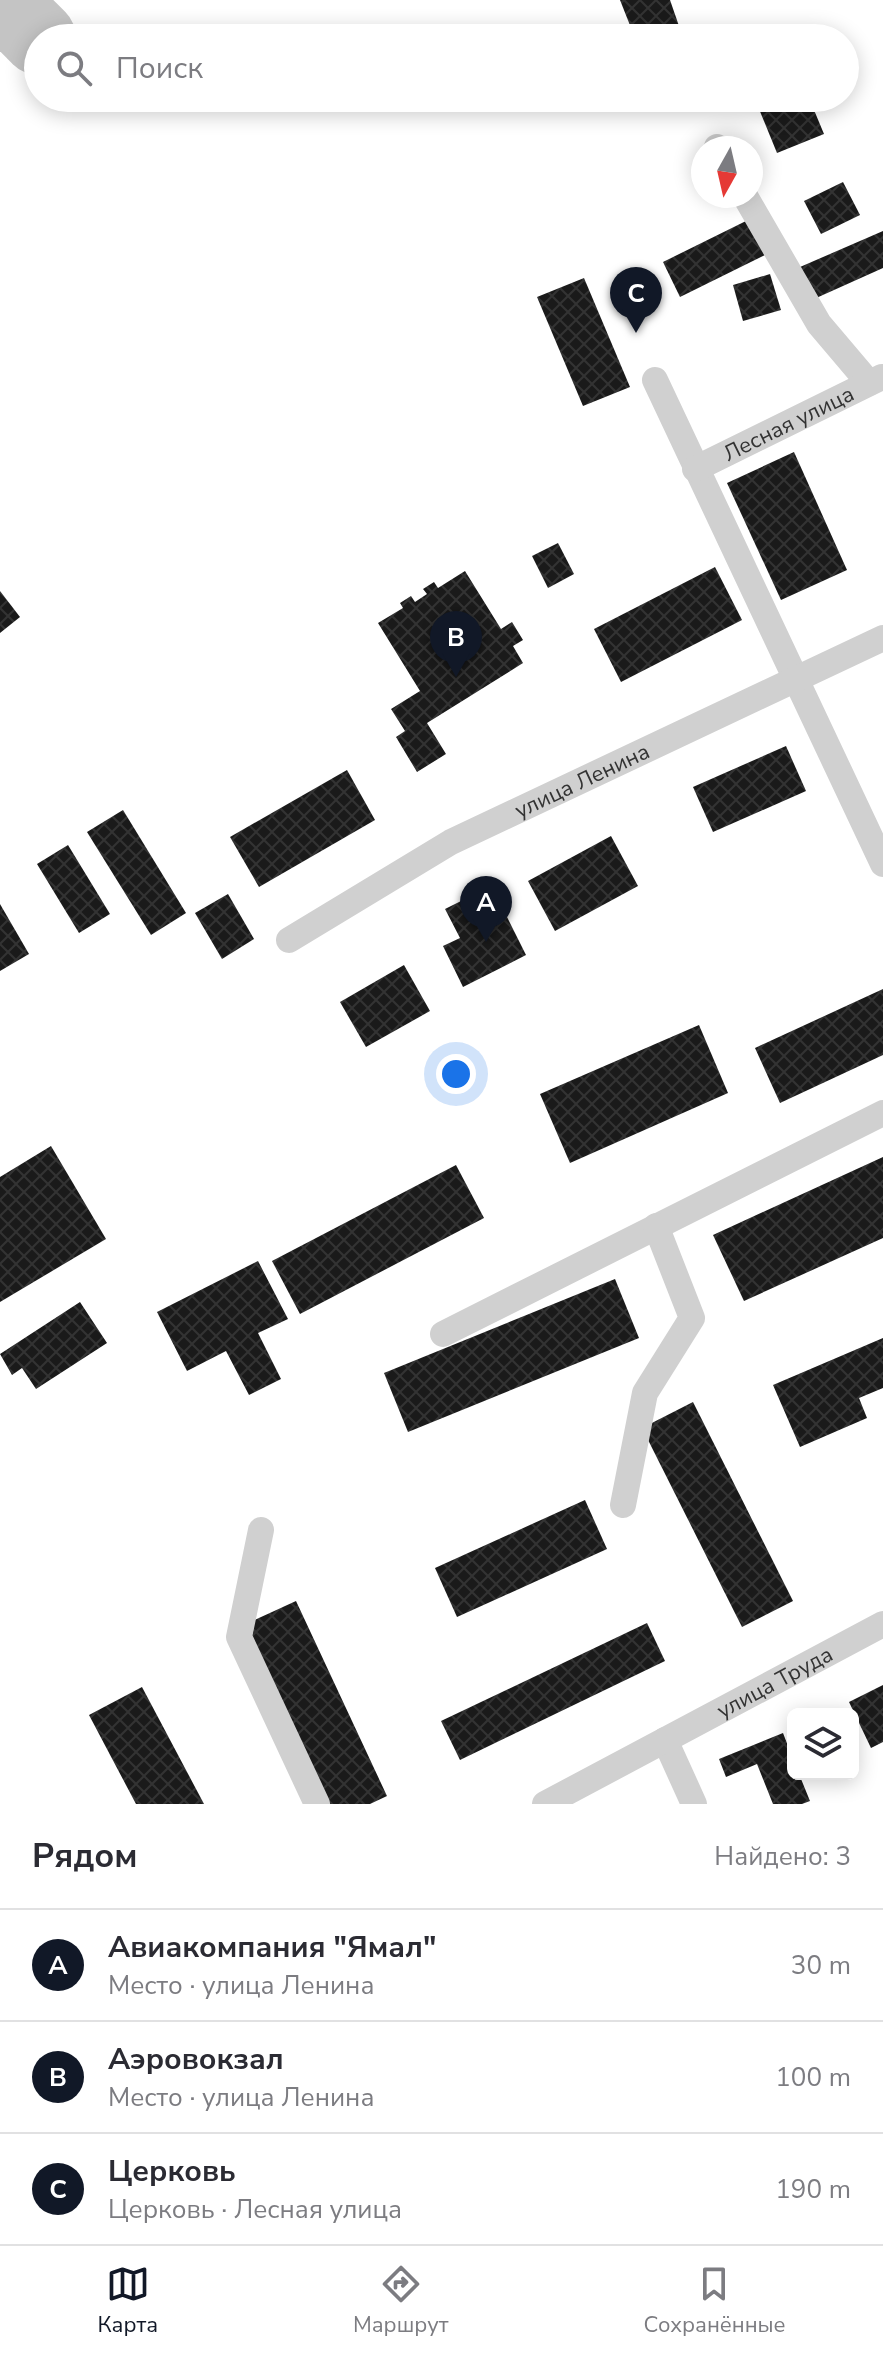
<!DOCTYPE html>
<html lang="ru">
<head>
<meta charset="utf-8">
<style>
	:root { --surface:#fff; --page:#f2f2f3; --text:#2b2b33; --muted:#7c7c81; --line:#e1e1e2; --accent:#111827 }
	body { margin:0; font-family:"Nunito Sans",sans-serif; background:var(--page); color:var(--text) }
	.controls { position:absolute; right:24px; bottom:24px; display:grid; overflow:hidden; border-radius:12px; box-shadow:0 4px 20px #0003 }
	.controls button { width:72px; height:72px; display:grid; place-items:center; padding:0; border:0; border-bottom:2px solid var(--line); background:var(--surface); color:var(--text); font:40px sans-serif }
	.compass { position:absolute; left:691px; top:136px; width:72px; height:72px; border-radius:50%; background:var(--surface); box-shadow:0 4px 20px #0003; rotate:188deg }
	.you { position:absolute; left:456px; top:1074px; width:28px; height:28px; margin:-20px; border:6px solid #fff; border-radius:50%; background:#1a73e8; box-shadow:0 0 0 12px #1a73e833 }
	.badge { display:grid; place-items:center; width:52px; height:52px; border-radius:50%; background:var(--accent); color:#fff; font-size:26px; font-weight:700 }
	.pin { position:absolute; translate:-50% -66px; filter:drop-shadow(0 2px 4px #0008) }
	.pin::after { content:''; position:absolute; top:42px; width:28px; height:24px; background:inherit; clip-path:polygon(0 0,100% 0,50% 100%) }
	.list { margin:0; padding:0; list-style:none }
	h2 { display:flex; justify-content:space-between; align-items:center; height:104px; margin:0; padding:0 32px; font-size:34px }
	h2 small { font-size:26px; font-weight:400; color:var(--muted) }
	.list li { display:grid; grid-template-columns:52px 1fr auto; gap:24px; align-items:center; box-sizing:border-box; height:112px; padding:0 32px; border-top:2px solid var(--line) }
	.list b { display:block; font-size:30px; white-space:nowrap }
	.list p { margin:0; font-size:26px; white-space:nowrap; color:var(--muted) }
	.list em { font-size:26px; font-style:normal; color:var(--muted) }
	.icon { flex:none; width:44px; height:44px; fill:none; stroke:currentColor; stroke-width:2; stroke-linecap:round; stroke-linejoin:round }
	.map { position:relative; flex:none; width:883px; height:1804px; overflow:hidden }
	.search { position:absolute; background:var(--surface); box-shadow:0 4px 20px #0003; left:24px; right:24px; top:24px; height:88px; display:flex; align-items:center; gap:20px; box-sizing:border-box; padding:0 28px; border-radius:44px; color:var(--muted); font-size:30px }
	.sheet { height:440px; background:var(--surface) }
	nav { display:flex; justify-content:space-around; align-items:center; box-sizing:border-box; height:112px; border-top:2px solid var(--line); background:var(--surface); font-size:22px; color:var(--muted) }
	nav a { display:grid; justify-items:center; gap:4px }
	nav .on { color:var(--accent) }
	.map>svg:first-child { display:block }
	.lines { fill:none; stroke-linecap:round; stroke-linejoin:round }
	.taxiway { stroke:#c4c4c4; stroke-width:74 }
	.building { fill:url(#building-cross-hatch) }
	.minor { stroke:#d0d0d0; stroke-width:26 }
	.labels { text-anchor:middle; stroke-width:8; stroke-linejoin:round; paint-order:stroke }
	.street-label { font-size:22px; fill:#333; stroke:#fff }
</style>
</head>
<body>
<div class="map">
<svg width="883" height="1804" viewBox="0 0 883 1804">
	<defs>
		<pattern id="building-cross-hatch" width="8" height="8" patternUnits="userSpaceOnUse" patternTransform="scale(2)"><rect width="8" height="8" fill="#1a1a1a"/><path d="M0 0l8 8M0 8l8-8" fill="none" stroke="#333"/></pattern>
	</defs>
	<rect width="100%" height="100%" fill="#fff"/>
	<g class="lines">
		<polyline class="taxiway" points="1,0 39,38"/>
	</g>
	<g class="building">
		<polygon points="620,0 670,0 679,26 647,38 635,38"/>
		<polygon points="787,98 809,98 824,134 777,153 759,109"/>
		<polygon points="843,182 860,215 821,234 804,201"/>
		<polygon points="748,220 765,255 680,297 663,262"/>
		<polygon points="883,231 883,268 814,299 800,267"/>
		<polygon points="770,274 781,310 743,321 733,285"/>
		<polygon points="584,278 630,387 583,406 537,297"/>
		<polygon points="794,452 847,570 781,600 727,483"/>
		<polygon points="558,543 574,574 548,588 532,556"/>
		<polygon points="715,567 742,620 621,682 594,629"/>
		<polygon points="465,571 501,629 512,622 523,640 513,646 523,663 427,723 446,754 417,772 396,737 405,731 391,709 420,691 378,623 403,608 400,603 411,596 415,602 427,594 423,589 434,582 438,588"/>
		<polygon points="0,591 20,617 0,633"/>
		<polygon points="786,746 806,791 713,832 693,787"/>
		<polygon points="347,770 375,820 259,887 230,837"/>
		<polygon points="123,810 186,913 151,935 87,832"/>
		<polygon points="611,836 638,886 555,931 528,881"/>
		<polygon points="68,845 110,914 79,933 37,864"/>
		<polygon points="228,894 254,939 222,959 195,913"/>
		<polygon points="473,895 488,924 506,915 526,955 463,987 443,946 460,938 445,909"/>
		<polygon points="0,904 29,954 0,971"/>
		<polygon points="404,965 430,1011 366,1047 340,1002"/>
		<polygon points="883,989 883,1055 780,1103 755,1048"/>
		<polygon points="699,1025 728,1093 570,1163 540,1094"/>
		<polygon points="51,1146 106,1239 0,1302 0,1177"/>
		<polygon points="883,1157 883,1238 744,1301 713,1235"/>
		<polygon points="456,1165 484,1218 300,1314 272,1261"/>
		<polygon points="258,1261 288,1319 258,1333 281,1379 249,1395 226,1351 187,1371 157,1312"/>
		<polygon points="615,1279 639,1338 408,1432 384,1373"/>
		<polygon points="80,1302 107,1343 36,1389 22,1368 12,1375 0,1354"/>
		<polygon points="883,1338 883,1388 859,1398 867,1418 800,1447 773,1385"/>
		<polygon points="693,1402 793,1601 742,1627 642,1428"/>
		<polygon points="585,1500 607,1549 457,1617 435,1568"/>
		<polygon points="296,1601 387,1796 370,1804 330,1804 246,1624"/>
		<polygon points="647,1623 665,1661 460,1760 441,1721"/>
		<polygon points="883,1685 883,1742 871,1748 849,1702"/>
		<polygon points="142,1687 204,1804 136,1804 89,1715"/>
		<polygon points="783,1733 793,1759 793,1774 799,1774 810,1801 802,1804 773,1804 757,1764 726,1777 719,1759"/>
	</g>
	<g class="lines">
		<g class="minor">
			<polyline points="717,147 718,148"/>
			<polyline points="745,196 819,324 869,383"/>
			<polyline points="655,380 883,864"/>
			<path id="s1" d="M695,469L882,377"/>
			<path id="s2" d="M289,940L451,842L883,638"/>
			<polyline points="443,1334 883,1113"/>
			<polyline points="623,1505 645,1393 692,1318 656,1226"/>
			<polyline points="261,1530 239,1637 317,1804"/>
			<polyline points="665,1740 694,1804"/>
			<path id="s3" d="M545,1804L883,1624"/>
		</g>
	</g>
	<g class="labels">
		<g class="street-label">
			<text dy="8" stroke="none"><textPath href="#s1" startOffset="104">Лесная улица</textPath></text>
			<text dy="8" stroke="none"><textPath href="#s2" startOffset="334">улица Ленина</textPath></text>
			<text dy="8" stroke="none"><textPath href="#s3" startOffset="260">улица Труда</textPath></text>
		</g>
	</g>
</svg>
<div class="controls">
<button><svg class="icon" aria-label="layers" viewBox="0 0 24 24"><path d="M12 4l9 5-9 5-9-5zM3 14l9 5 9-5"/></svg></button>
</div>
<svg class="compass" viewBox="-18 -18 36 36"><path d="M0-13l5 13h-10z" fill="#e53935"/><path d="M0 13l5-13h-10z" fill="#7c7c81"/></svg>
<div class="you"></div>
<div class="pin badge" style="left:486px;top:942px">A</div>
<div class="pin badge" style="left:456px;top:677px">B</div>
<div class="pin badge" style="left:636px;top:333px">C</div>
<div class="search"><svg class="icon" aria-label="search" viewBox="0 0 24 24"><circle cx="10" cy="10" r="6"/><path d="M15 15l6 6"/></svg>Поиск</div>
</div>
<section class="sheet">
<h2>Рядом<small>Найдено: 3</small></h2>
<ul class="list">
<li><span class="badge">A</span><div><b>Авиакомпания &quot;Ямал&quot;</b><p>Место · улица Ленина</p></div><em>30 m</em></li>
<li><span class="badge">B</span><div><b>Аэровокзал</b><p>Место · улица Ленина</p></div><em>100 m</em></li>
<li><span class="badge">C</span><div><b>Церковь</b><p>Церковь · Лесная улица</p></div><em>190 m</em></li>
</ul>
</section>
<nav>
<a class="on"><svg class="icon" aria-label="map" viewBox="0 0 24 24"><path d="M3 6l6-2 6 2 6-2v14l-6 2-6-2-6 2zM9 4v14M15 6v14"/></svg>Карта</a>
<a><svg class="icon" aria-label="directions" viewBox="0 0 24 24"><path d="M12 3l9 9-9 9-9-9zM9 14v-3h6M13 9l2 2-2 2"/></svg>Маршрут</a>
<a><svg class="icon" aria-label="saved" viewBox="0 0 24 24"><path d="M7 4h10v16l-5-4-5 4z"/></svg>Сохранённые</a>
</nav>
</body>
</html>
